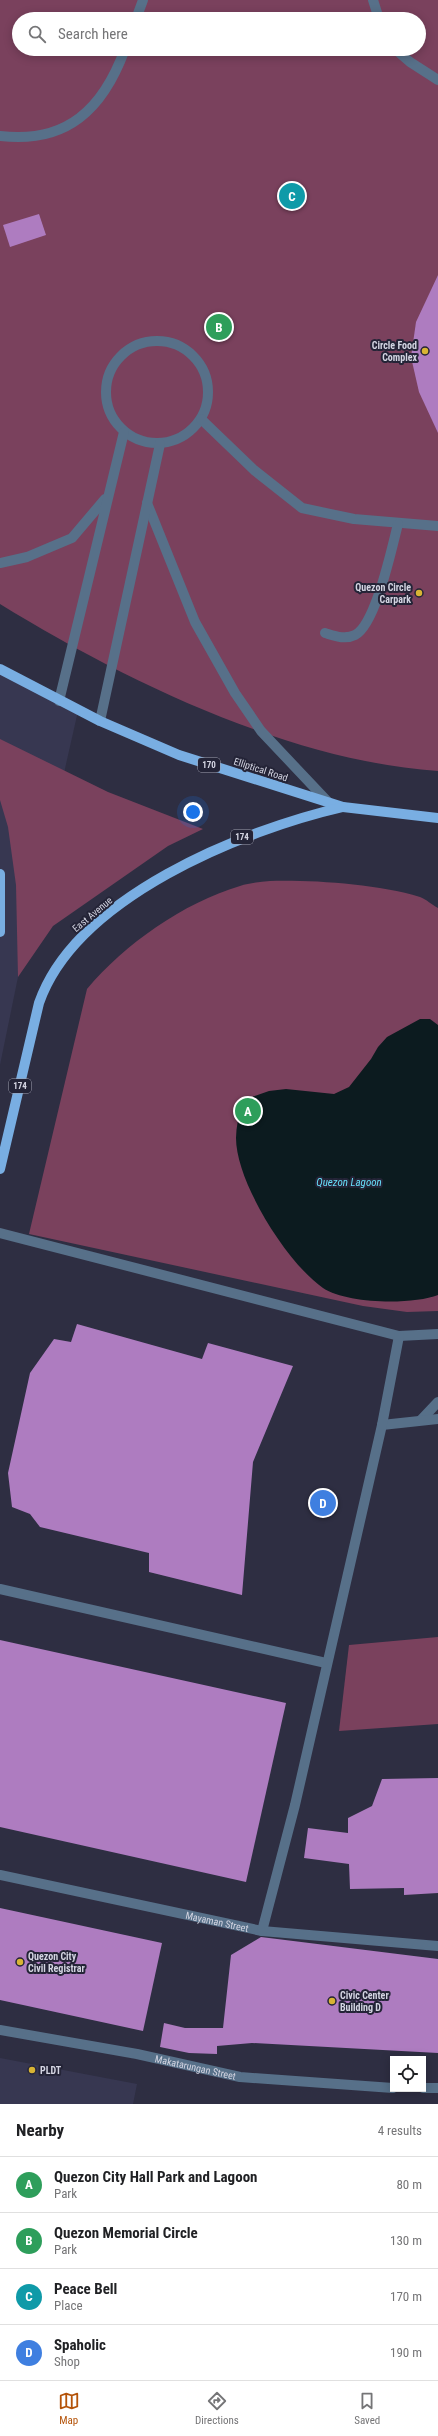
<!DOCTYPE html>
<html lang="en">
<head>
<meta charset="utf-8">
<style>
	:root { --surface:#fff; --page:#f6f6f6; --text:#202124; --muted:#757577; --line:#e0e0e0; --accent:#b45309 }
	body { margin:0; font-family:"Roboto Condensed",sans-serif; background:var(--page); color:var(--text) }
	.controls { position:absolute; right:12px; bottom:12px; display:grid; overflow:hidden; border-radius:0px; box-shadow:0 2px 10px #0003 }
	.controls button { width:36px; height:36px; display:grid; place-items:center; padding:0; border:0; border-bottom:1px solid var(--line); background:var(--surface); color:var(--text); font:20px sans-serif }
	.you { position:absolute; left:193px; top:812px; width:14px; height:14px; margin:-10px; border:3px solid #fff; border-radius:50%; background:#1a73e8; box-shadow:0 0 0 6px #1a73e833 }
	.badge { display:grid; place-items:center; width:26px; height:26px; border-radius:50%; background:var(--accent); color:#fff; font-size:13px; font-weight:700 }
	.pin { position:absolute; translate:-50% -50%; border:2px solid #fff; box-shadow:0 1px 4px #0006 }
	.list { margin:0; padding:0; list-style:none }
	h2 { display:flex; justify-content:space-between; align-items:center; height:52px; margin:0; padding:0 16px; font-size:17px }
	h2 small { font-size:13px; font-weight:400; color:var(--muted) }
	.list li { display:grid; grid-template-columns:26px 1fr auto; gap:12px; align-items:center; box-sizing:border-box; height:56px; padding:0 16px; border-top:1px solid var(--line) }
	.list b { display:block; font-size:15px; white-space:nowrap }
	.list p { margin:0; font-size:13px; white-space:nowrap; color:var(--muted) }
	.list em { font-size:13px; font-style:normal; color:var(--muted) }
	.icon { flex:none; width:22px; height:22px; fill:none; stroke:currentColor; stroke-width:2; stroke-linecap:round; stroke-linejoin:round }
	.map { position:relative; flex:none; width:438px; height:2104px; overflow:hidden }
	.search { position:absolute; background:var(--surface); box-shadow:0 2px 10px #0003; left:12px; right:12px; top:12px; height:44px; display:flex; align-items:center; gap:10px; box-sizing:border-box; padding:0 14px; border-radius:22px; color:var(--muted); font-size:15px }
	.sheet { height:276px; background:var(--surface) }
	nav { display:flex; justify-content:space-around; align-items:center; box-sizing:border-box; height:56px; border-top:1px solid var(--line); background:var(--surface); font-size:11px; color:var(--muted) }
	nav a { display:grid; justify-items:center; gap:2px }
	nav .on { color:var(--accent) }
	.map>svg:first-child { display:block }
	.built { fill:#373751 }
	.green { fill:#7a415d; fill-rule:evenodd }
	.water { fill:#0c1b1f }
	.building { fill:#ae7cc0 }
	.lines { fill:none; stroke-linecap:round; stroke-linejoin:round }
	.minor { stroke:#577089; stroke-width:10 }
	.major { stroke:#79aee2; stroke-width:10 }
	.poi-dot { fill:#d8b434; stroke:#242437; stroke-width:1.5 }
	.labels { text-anchor:middle; stroke-width:4; stroke-linejoin:round; paint-order:stroke }
	.shield { fill:#242437; stroke:#9fa0af; stroke-width:1 }
	.shield-label { font-size:9px; font-weight:bold; fill:#d4d5e2 }
	.poi-label { font-size:10px; font-weight:bold; fill:#d4d5e2; stroke:#242437; text-anchor:start }
	.street-label { font-size:10px; fill:#d4d5e2; stroke:#242437 }
	.water-label { font-size:11px; font-style:italic; fill:#67defa; stroke:#242437 }
</style>
</head>
<body>
<div class="map">
<svg width="438" height="2104" viewBox="0 0 438 2104">
	<rect width="100%" height="100%" fill="#2e2e42"/>
	<g class="built">
		<polygon points="0,669 78,711 18,977 0,1065"/>
		<polygon points="0,2058 137,2084 133,2104 0,2104"/>
	</g>
	<g class="green">
		<path d="M0,0H438V771C290,761 125,681 0,604ZM19,19H419V49H19Z"/>
		<polygon points="0,739 108,792 203,829 168,846 53,926 18,977 16,885 8,827 0,800"/>
		<path d="M270,881C315,880 377,884 420,897C426,899 432,905 438,908V1311L407,1312L363,1306L29,1234L87,989C125,944 183,903 240,886C249,883 260,882 270,881Z"/>
		<polygon points="438,1637 438,1724 339,1731 349,1645"/>
	</g>
	<path class="water" d="M420,1019H430L438,1025V1295C412,1305 347,1304 323,1288C287,1263 236,1182 236,1138C236,1127 239,1116 241,1105L252,1097L269,1091L286,1089L334,1094L349,1087L371,1059L378,1047L387,1037Z"/>
	<g class="building">
		<polygon points="39,214 46,235 10,247 3,225"/>
		<polygon points="438,275 438,433 419,392 411,357 416,322"/>
		<polygon points="77,1324 202,1359 208,1343 293,1366 253,1462 242,1595 149,1572 149,1553 40,1527 30,1514 12,1507 8,1473 30,1373 54,1339 71,1342"/>
		<polygon points="0,1640 286,1703 246,1882 0,1827"/>
		<polygon points="438,1778 438,1893 404,1895 404,1888 350,1889 349,1864 304,1858 308,1828 348,1833 348,1818 372,1806 382,1779"/>
		<polygon points="0,1908 162,1943 143,2031 0,2000"/>
		<polygon points="261,1937 438,1959 438,2053 252,2043 217,2046 217,2054 189,2053 160,2047 164,2023 185,2028 223,2028 231,1955"/>
	</g>
	<g class="lines">
		<g class="minor">
			<polyline points="373,0 379,19"/>
			<polyline points="136,19 143,0"/>
			<polyline points="395,49 410,62 438,80"/>
			<path d="M0,136C67,144 103,109 125,49"/>
			<circle cx="157" cy="392" r="51"/>
			<polyline points="201,419 254,470 302,508 354,519 438,526"/>
			<polyline points="147,503 195,622 235,693 261,731 328,802"/>
			<polyline points="0,563 27,557 72,538 105,499"/>
			<path d="M325,633C335,636 345,640 355,635C376,624 392,547 398,524"/>
			<polyline points="59,701 124,432"/>
			<polyline points="100,721 160,444"/>
			<polyline points="0,1233 399,1336 438,1334"/>
			<polyline points="421,1420 438,1402"/>
			<polyline points="382,1425 438,1419"/>
			<polyline points="0,1589 326,1663"/>
			<path id="s1" d="M0,1875L262,1931L438,1946"/>
			<polyline points="262,1931 295,1805 382,1425 399,1336"/>
			<path id="s2" d="M0,2030L137,2054L240,2077L393,2088"/>
			<polyline points="423,2088 438,2088"/>
		</g>
		<g class="major">
			<polyline points="0,669 100,721 179,755 343,807 438,818"/>
			<polyline points="0,874 0,932"/>
			<path d="M0,1169L39,1003C76,897 243,830 343,807"/>
		</g>
	</g>
	<g class="poi-dot">
		<circle cx="425" cy="351" r="4"/>
		<circle cx="419" cy="593" r="4"/>
		<circle cx="20" cy="1962" r="4"/>
		<circle cx="332" cy="2001" r="4"/>
		<circle cx="32" cy="2070" r="4"/>
	</g>
	<g class="labels">
		<g class="shield">
			<rect x="198" y="758" width="22" height="14" rx="3"/>
			<rect x="231" y="830" width="22" height="14" rx="3"/>
			<rect x="9" y="1079" width="22" height="14" rx="3"/>
		</g>
		<g class="shield-label">
			<text x="209" y="768">170</text>
			<text x="242" y="840">174</text>
			<text x="20" y="1089">174</text>
		</g>
		<g class="poi-label">
			<text x="417" y="349" text-anchor="end">Circle Food<tspan x="417" dy="12">Complex</tspan></text>
			<text x="411" y="591" text-anchor="end">Quezon Circle<tspan x="411" dy="12">Carpark</tspan></text>
			<text x="28" y="1960">Quezon City<tspan x="28" dy="12">Civil Registrar</tspan></text>
			<text x="340" y="1999">Civic Center<tspan x="340" dy="12">Building D</tspan></text>
			<text x="40" y="2074">PLDT</text>
		</g>
		<g class="street-label">
			<text transform="translate(261 769) rotate(18)" y="4">Elliptical Road</text>
			<text transform="translate(92 914) rotate(-40)" y="4">East Avenue</text>
			<text dy="4" stroke="none"><textPath href="#s1" startOffset="222">Mayaman Street</textPath></text>
			<text dy="4" stroke="none"><textPath href="#s2" startOffset="199">Makatarungan Street</textPath></text>
		</g>
		<g class="water-label">
			<text x="349" y="1186">Quezon Lagoon</text>
		</g>
	</g>
</svg>
<div class="controls">
<button><svg class="icon" aria-label="locate" viewBox="0 0 24 24"><circle cx="12" cy="12" r="6"/><path d="M12 2v4M12 18v4M2 12h4M18 12h4"/></svg></button>
</div>
<div class="you"></div>
<div class="pin badge" style="left:248px;top:1111px;background:#2e9e5b">A</div>
<div class="pin badge" style="left:219px;top:327px;background:#2e9e5b">B</div>
<div class="pin badge" style="left:292px;top:196px;background:#0f9aa8">C</div>
<div class="pin badge" style="left:323px;top:1503px;background:#3f7fe0">D</div>
<div class="search"><svg class="icon" aria-label="search" viewBox="0 0 24 24"><circle cx="10" cy="10" r="6"/><path d="M15 15l6 6"/></svg>Search here</div>
</div>
<section class="sheet">
<h2>Nearby<small>4 results</small></h2>
<ul class="list">
<li><span class="badge" style="background:#2e9e5b">A</span><div><b>Quezon City Hall Park and Lagoon</b><p>Park</p></div><em>80 m</em></li>
<li><span class="badge" style="background:#2e9e5b">B</span><div><b>Quezon Memorial Circle</b><p>Park</p></div><em>130 m</em></li>
<li><span class="badge" style="background:#0f9aa8">C</span><div><b>Peace Bell</b><p>Place</p></div><em>170 m</em></li>
<li><span class="badge" style="background:#3f7fe0">D</span><div><b>Spaholic</b><p>Shop</p></div><em>190 m</em></li>
</ul>
</section>
<nav>
<a class="on"><svg class="icon" aria-label="map" viewBox="0 0 24 24"><path d="M3 6l6-2 6 2 6-2v14l-6 2-6-2-6 2zM9 4v14M15 6v14"/></svg>Map</a>
<a><svg class="icon" aria-label="directions" viewBox="0 0 24 24"><path d="M12 3l9 9-9 9-9-9zM9 14v-3h6M13 9l2 2-2 2"/></svg>Directions</a>
<a><svg class="icon" aria-label="saved" viewBox="0 0 24 24"><path d="M7 4h10v16l-5-4-5 4z"/></svg>Saved</a>
</nav>
</body>
</html>
